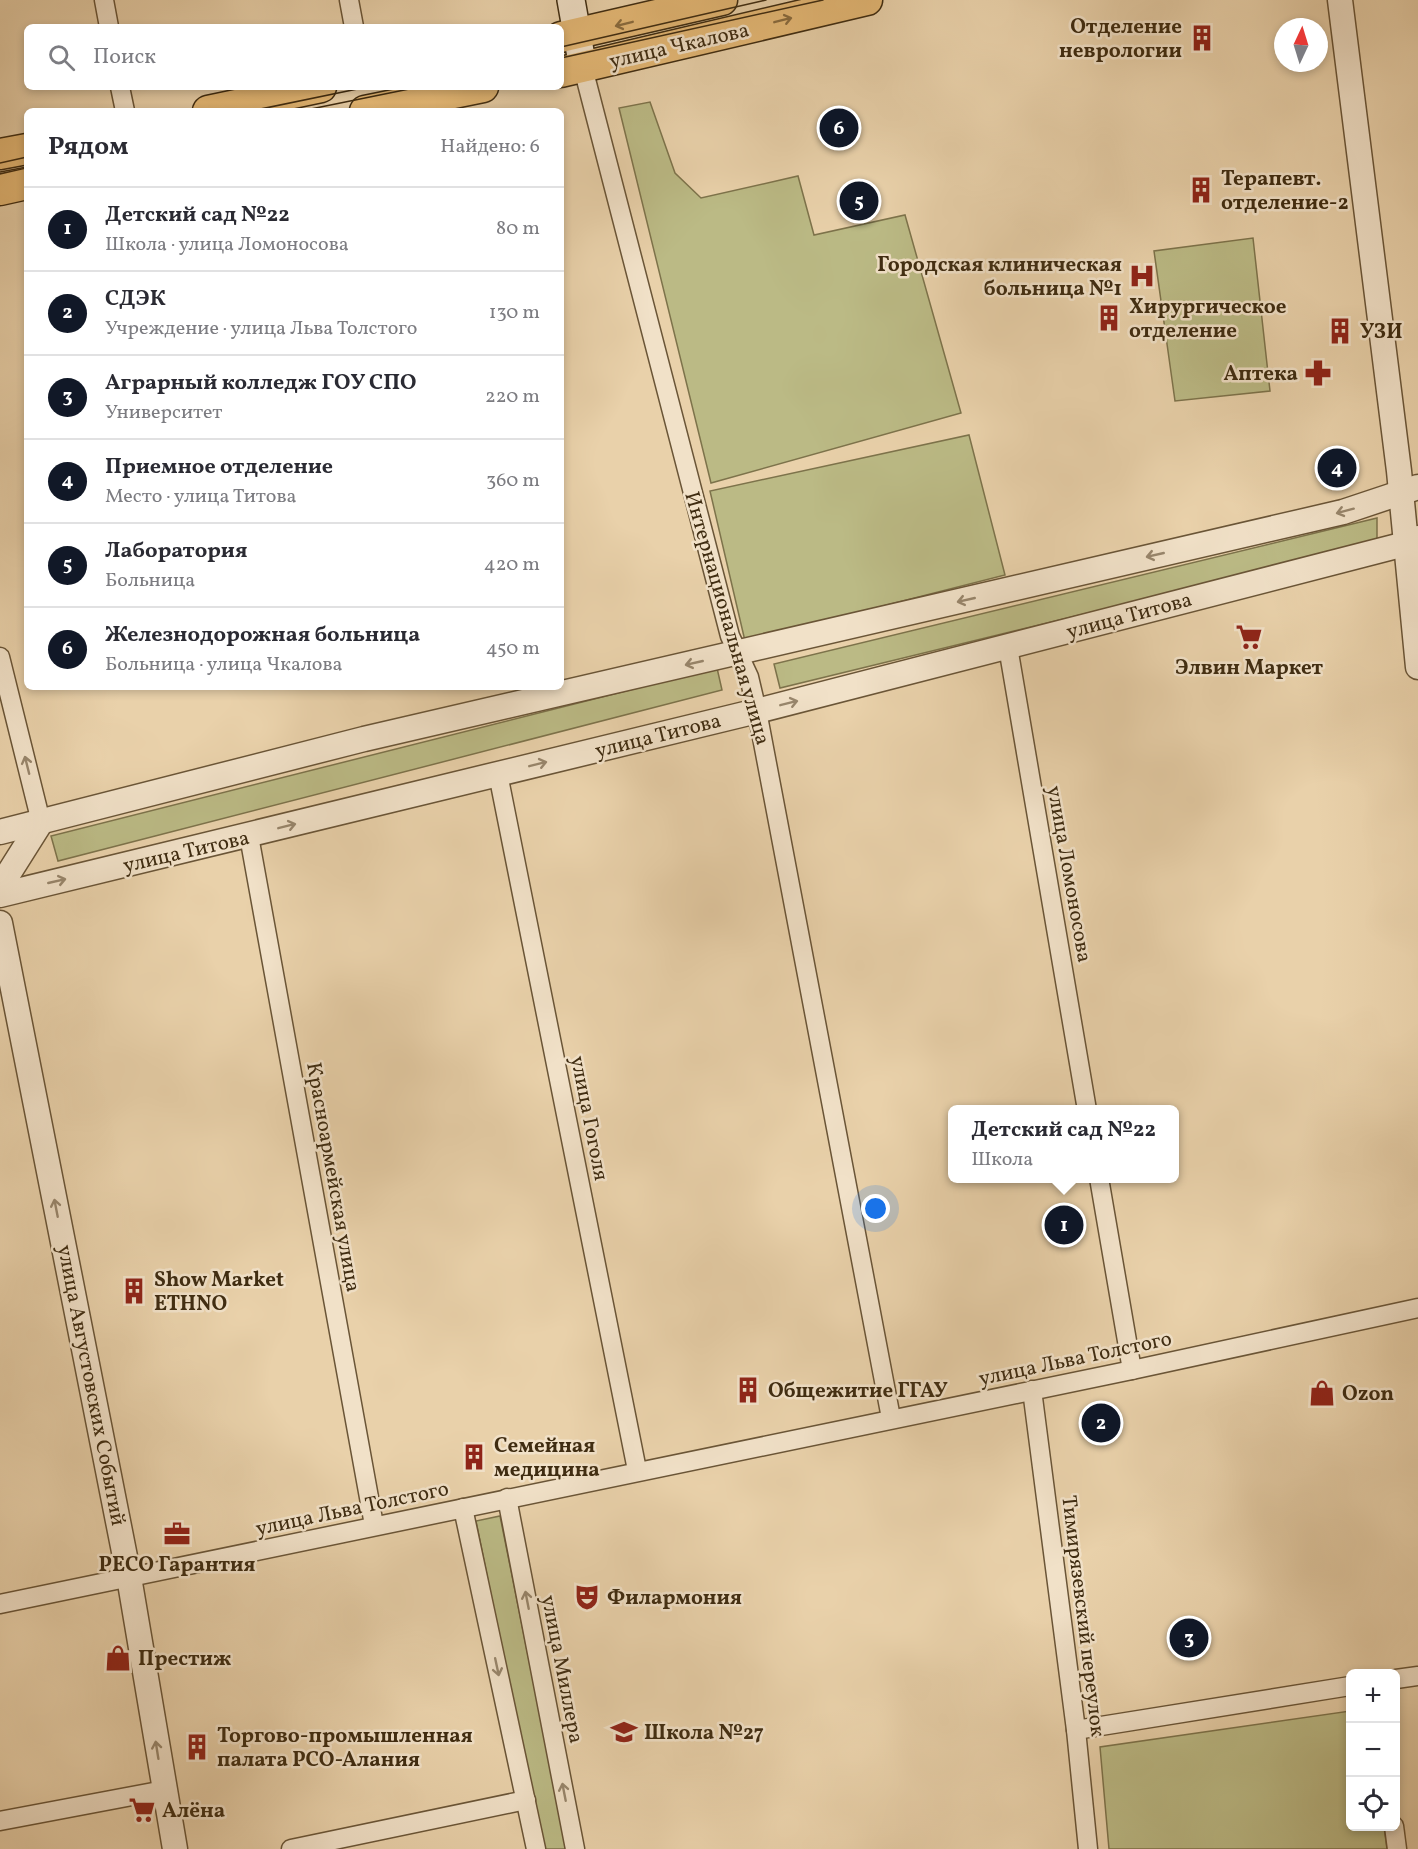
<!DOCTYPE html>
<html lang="ru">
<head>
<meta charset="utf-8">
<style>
	:root { --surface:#fff; --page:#f2f2f3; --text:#2b2b33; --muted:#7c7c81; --line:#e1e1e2; --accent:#111827 }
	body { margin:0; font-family:Vollkorn,serif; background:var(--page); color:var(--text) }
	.controls { position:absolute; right:18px; bottom:18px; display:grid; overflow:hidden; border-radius:9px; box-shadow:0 3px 9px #0003 }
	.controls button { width:54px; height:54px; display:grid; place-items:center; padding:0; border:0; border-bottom:2px solid var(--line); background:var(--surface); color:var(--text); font:30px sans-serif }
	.compass { position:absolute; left:1274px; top:18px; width:54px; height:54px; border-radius:50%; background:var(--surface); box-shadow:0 3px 9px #0003; rotate:4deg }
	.you { position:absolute; left:876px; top:1209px; width:21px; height:21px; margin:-15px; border:4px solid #fff; border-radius:50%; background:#1a73e8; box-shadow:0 0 0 9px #1a73e833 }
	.badge { display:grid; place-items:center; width:39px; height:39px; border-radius:50%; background:var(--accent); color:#fff; font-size:20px; font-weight:700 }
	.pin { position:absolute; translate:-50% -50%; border:3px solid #fff; box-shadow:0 2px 6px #0006 }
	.popup { position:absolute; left:948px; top:1105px; width:231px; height:78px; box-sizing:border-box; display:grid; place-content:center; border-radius:9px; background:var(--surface); filter:drop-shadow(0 2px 4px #0005); font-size:20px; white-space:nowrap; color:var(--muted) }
	.popup b { font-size:22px; color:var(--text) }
	.popup::after { content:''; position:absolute; left:50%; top:100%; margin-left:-12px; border:12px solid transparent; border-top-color:var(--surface) }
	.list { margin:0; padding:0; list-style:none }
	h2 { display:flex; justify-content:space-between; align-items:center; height:78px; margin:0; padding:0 24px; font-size:26px }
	h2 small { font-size:20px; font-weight:400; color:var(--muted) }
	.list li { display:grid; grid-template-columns:39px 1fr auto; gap:18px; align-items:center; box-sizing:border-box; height:84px; padding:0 24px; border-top:2px solid var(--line) }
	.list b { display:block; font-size:22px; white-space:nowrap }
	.list p { margin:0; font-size:20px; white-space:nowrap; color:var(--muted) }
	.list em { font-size:20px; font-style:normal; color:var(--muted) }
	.icon { flex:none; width:33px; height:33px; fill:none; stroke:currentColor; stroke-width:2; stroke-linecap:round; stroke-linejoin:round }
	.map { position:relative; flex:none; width:1418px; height:1849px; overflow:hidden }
	.search { position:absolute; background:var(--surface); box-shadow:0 3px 9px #0003; left:24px; top:24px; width:540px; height:66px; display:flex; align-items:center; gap:15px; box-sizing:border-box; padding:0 21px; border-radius:9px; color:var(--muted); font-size:22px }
	.panel { position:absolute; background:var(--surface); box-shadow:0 3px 9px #0003; left:24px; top:108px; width:540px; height:582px; border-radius:9px }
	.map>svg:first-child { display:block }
	.green { fill:#bbba85; stroke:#7d734b; stroke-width:1.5 }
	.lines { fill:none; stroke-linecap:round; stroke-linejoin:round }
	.minor-casing { stroke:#6a5537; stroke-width:21 }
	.tertiary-casing { stroke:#6a5537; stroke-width:27 }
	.secondary-casing { stroke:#3f2c11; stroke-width:30 }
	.primary-casing { stroke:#3f2c11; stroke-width:33 }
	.minor { stroke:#f1e1c8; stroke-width:18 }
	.tertiary { stroke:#f1e1c8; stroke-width:24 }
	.secondary { stroke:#f1e1c8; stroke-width:27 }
	.primary { stroke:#e4b875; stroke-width:30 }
	.tram { stroke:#3f2c11; stroke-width:1.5 }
	.oneway { stroke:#896b3e }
	.oneway2 { stroke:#98866c }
	.labels { text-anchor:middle; stroke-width:5; stroke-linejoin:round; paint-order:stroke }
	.poi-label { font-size:21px; font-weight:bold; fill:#3f2c11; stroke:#f1e1c8; text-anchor:start }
	.street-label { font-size:21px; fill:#3f2c11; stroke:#f1e1c8 }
</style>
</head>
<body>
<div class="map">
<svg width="1418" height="1849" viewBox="0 0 1418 1849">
	<rect width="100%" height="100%" fill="#e9d1aa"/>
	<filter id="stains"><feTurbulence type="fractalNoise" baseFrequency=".00333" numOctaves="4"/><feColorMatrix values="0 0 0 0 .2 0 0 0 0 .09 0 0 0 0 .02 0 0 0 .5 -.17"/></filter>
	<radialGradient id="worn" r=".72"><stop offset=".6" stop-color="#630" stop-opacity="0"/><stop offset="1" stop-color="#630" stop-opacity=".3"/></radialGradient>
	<g class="green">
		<polygon points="650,102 675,173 701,198 798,176 814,235 905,215 961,413 711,483 619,108"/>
		<polygon points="1253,238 1270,391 1175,401 1154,251"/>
		<polygon points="969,435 1005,575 745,641 710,491"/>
		<polygon points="1377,518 1377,542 1351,549 780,688 774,664"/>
		<polygon points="717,668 722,690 58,861 51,836"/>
		<polygon points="500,1516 567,1849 542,1849 476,1521"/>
		<polygon points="1350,1711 1350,1826 1384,1827 1387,1849 1109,1849 1100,1747"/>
	</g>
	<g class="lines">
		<g class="minor-casing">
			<g id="minor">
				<polyline points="104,0 109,27"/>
				<polyline points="349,0 354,27"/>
				<polyline points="583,68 730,636 749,677 757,711 891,1418"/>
				<polyline points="120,87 125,111"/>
				<polyline points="1008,647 1087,1110"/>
				<polyline points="0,657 41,822"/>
				<polyline points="498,774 637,1470"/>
				<polyline points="249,836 374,1525"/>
				<polyline points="1099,1178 1132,1370"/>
				<polyline points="1032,1390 1076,1730 1088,1849"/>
				<polyline points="507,1498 575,1849"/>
				<polyline points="463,1508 536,1849"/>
				<polyline points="0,1604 1132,1370 1418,1308"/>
				<polyline points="1396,1679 1418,1676"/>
				<polyline points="1076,1730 1350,1686"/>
				<polyline points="0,1821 164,1790"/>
				<polyline points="1394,1826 1397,1849"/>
				<polyline points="291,1849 526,1800"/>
			</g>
		</g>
		<g class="tertiary-casing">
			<g id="tertiary">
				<polyline points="1340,0 1399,471 1418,667"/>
				<polyline points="0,832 364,739 1343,512 1418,487"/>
				<polyline points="0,887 41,822"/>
				<polyline points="0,895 757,711 1405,544 1418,538"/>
				<polyline points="0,923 129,1577 175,1849"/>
			</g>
		</g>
		<g class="secondary-casing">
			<polyline id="secondary" points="571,0 583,68"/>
		</g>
		<g class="primary-casing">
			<g id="primary">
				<polyline points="561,37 722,0"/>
				<polyline points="561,72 867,0"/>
				<polyline points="208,111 321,87"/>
				<polyline points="365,111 483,87"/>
				<polyline points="0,154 27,149"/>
				<polyline points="0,190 27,184"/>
			</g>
		</g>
		<use href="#minor" class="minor"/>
		<use href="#tertiary" class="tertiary"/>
		<use href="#secondary" class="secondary"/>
		<use href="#primary" class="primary"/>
		<g class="tram">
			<polyline points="561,47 766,0"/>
			<polyline points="561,58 823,0"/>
			<polyline points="251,111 367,87"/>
			<polyline points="301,111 419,87"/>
			<polyline points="0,163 27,157"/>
			<polyline points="0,172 27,167"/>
		</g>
	</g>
	<defs><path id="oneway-shaft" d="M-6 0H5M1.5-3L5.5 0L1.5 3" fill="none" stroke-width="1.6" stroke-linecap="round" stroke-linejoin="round" transform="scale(1.5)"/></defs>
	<g class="oneway">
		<use href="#oneway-shaft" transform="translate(783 20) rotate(-14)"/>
		<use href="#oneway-shaft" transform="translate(624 24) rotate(166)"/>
	</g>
	<g class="oneway2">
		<use href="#oneway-shaft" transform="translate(1345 511) rotate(165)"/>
		<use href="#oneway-shaft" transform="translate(1155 555) rotate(167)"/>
		<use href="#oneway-shaft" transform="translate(966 600) rotate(167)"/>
		<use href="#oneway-shaft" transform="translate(694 663) rotate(167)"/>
		<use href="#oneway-shaft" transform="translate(789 703) rotate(-14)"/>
		<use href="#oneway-shaft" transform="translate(538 764) rotate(-14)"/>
		<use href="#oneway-shaft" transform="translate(27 765) rotate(-104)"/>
		<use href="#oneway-shaft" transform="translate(287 826) rotate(-14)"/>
		<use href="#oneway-shaft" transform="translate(57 881) rotate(-13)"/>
		<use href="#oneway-shaft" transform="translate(56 1208) rotate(-101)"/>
		<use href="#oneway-shaft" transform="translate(527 1600) rotate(-101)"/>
		<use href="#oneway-shaft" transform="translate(497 1667) rotate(78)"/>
		<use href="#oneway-shaft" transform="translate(157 1750) rotate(-99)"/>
		<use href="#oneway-shaft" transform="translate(564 1792) rotate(-101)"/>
	</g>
	<defs>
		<g id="building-bare" transform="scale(2.07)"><path d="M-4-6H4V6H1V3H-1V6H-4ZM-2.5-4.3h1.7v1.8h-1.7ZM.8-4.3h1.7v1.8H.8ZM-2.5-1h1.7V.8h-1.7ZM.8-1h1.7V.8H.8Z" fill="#8f2418" stroke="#f1e1c8" stroke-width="2.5" paint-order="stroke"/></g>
		<g id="hospital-bare" transform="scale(2.07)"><path d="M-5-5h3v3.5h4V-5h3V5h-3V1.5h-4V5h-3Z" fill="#8f2418" stroke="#f1e1c8" stroke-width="2.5" paint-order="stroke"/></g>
		<g id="pharmacy-bare" transform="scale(2.07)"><path d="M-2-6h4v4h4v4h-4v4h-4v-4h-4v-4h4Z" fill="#8f2418" stroke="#f1e1c8" stroke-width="2.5" paint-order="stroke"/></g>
		<g id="supermarket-bare" transform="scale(2.07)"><path d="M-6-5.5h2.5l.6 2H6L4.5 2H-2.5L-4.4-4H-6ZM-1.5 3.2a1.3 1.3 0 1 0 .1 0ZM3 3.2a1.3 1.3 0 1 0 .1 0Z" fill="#8f2418" stroke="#f1e1c8" stroke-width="2.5" paint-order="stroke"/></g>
		<g id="shop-bare" transform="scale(2.07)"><path d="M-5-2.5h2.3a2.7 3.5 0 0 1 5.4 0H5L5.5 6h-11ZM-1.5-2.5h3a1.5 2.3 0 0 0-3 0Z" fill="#8f2418" stroke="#f1e1c8" stroke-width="2.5" paint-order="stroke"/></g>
		<g id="office-bare" transform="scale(2.07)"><path d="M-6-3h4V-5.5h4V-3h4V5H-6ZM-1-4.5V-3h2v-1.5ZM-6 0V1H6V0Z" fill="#8f2418" stroke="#f1e1c8" stroke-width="2.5" paint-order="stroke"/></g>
		<g id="theatre-bare" transform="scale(2.07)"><path d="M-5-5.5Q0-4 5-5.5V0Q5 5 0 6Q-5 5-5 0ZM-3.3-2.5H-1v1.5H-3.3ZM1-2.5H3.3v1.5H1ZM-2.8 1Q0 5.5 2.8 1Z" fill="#8f2418" stroke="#f1e1c8" stroke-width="2.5" paint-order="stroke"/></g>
		<g id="school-bare" transform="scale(2.07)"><path d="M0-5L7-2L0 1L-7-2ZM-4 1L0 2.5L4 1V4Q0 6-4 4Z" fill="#8f2418" stroke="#f1e1c8" stroke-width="2.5" paint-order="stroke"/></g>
	</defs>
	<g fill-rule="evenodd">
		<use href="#building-bare" x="1202" y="38"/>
		<use href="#building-bare" x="1201" y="190"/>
		<use href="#hospital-bare" x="1142" y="276"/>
		<use href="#building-bare" x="1109" y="318"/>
		<use href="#building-bare" x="1340" y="331"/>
		<use href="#pharmacy-bare" x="1318" y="373"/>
		<use href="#supermarket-bare" x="1249" y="637"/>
		<use href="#building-bare" x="134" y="1291"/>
		<use href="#building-bare" x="748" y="1390"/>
		<use href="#shop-bare" x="1322" y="1393"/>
		<use href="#building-bare" x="474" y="1457"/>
		<use href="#office-bare" x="177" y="1534"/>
		<use href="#theatre-bare" x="587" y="1597"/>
		<use href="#shop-bare" x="118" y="1658"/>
		<use href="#school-bare" x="624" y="1732"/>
		<use href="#building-bare" x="197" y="1747"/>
		<use href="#supermarket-bare" x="142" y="1810"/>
	</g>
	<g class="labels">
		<g class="poi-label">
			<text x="1182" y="33" text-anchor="end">Отделение<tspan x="1182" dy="24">неврологии</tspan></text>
			<text x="1221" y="185">Терапевт.<tspan x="1221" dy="24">отделение-2</tspan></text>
			<text x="1122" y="271" text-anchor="end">Городская клиническая<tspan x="1122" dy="24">больница №1</tspan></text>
			<text x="1129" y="313">Хирургическое<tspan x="1129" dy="24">отделение</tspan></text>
			<text x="1360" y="338">УЗИ</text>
			<text x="1298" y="380" text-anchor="end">Аптека</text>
			<text x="1249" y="674" text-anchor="middle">Элвин Маркет</text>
			<text x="154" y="1286">Show Market<tspan x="154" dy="24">ETHNO</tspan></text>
			<text x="768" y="1397">Общежитие ГГАУ</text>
			<text x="1342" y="1400">Ozon</text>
			<text x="494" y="1452">Семейная<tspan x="494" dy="24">медицина</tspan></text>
			<text x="177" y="1571" text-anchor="middle">РЕСО Гарантия</text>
			<text x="607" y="1604">Филармония</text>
			<text x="138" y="1665">Престиж</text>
			<text x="644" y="1739">Школа №27</text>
			<text x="217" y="1742">Торгово-промышленная<tspan x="217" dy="24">палата РСО-Алания</tspan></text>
			<text x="162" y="1817">Алёна</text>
		</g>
		<g class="street-label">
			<text transform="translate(679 45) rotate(-13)" y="7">улица Чкалова</text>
			<text transform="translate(1129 615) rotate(-15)" y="7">улица Титова</text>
			<text transform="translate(728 618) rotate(74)" y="7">Интернациональная улица</text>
			<text transform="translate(658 735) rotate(-14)" y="7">улица Титова</text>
			<text transform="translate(186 851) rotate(-13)" y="7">улица Титова</text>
			<text transform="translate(1070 874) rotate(80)" y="7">улица Ломоносова</text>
			<text transform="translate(590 1118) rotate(79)" y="7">улица Гоголя</text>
			<text transform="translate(334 1177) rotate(80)" y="7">Красноармейская улица</text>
			<text transform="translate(1075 1358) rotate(-12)" y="7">улица Льва Толстого</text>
			<text transform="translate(92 1385) rotate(79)" y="7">улица Августовских Событий</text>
			<text transform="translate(352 1508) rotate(-12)" y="7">улица Льва Толстого</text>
			<text transform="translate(1084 1616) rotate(83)" y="7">Тимирязевский переулок</text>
			<text transform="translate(563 1669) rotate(79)" y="7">улица Миллера</text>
		</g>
	</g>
	<rect width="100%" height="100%" filter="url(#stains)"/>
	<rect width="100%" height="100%" fill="url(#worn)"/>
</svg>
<div class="controls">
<button>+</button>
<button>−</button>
<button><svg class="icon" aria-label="locate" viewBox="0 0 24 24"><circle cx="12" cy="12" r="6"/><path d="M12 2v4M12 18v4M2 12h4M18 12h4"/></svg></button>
</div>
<svg class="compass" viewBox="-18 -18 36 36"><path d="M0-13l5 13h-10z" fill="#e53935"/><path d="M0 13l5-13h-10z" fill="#7c7c81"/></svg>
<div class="you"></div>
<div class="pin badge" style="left:1064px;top:1225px">1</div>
<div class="popup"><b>Детский сад №22</b>Школа</div>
<div class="pin badge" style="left:1101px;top:1423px">2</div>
<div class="pin badge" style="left:1189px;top:1638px">3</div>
<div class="pin badge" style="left:1337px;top:468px">4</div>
<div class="pin badge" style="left:859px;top:201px">5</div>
<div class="pin badge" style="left:839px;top:128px">6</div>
<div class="search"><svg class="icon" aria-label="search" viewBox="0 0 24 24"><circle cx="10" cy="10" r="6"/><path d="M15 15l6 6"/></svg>Поиск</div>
<section class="panel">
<h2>Рядом<small>Найдено: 6</small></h2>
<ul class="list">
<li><span class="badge">1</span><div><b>Детский сад №22</b><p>Школа · улица Ломоносова</p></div><em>80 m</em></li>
<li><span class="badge">2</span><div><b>СДЭК</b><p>Учреждение · улица Льва Толстого</p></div><em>130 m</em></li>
<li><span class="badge">3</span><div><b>Аграрный колледж ГОУ СПО</b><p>Университет</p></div><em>220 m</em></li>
<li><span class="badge">4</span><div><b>Приемное отделение</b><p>Место · улица Титова</p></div><em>360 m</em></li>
<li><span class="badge">5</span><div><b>Лаборатория</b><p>Больница</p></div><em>420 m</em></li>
<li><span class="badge">6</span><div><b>Железнодорожная больница</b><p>Больница · улица Чкалова</p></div><em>450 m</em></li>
</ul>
</section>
</div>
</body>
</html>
